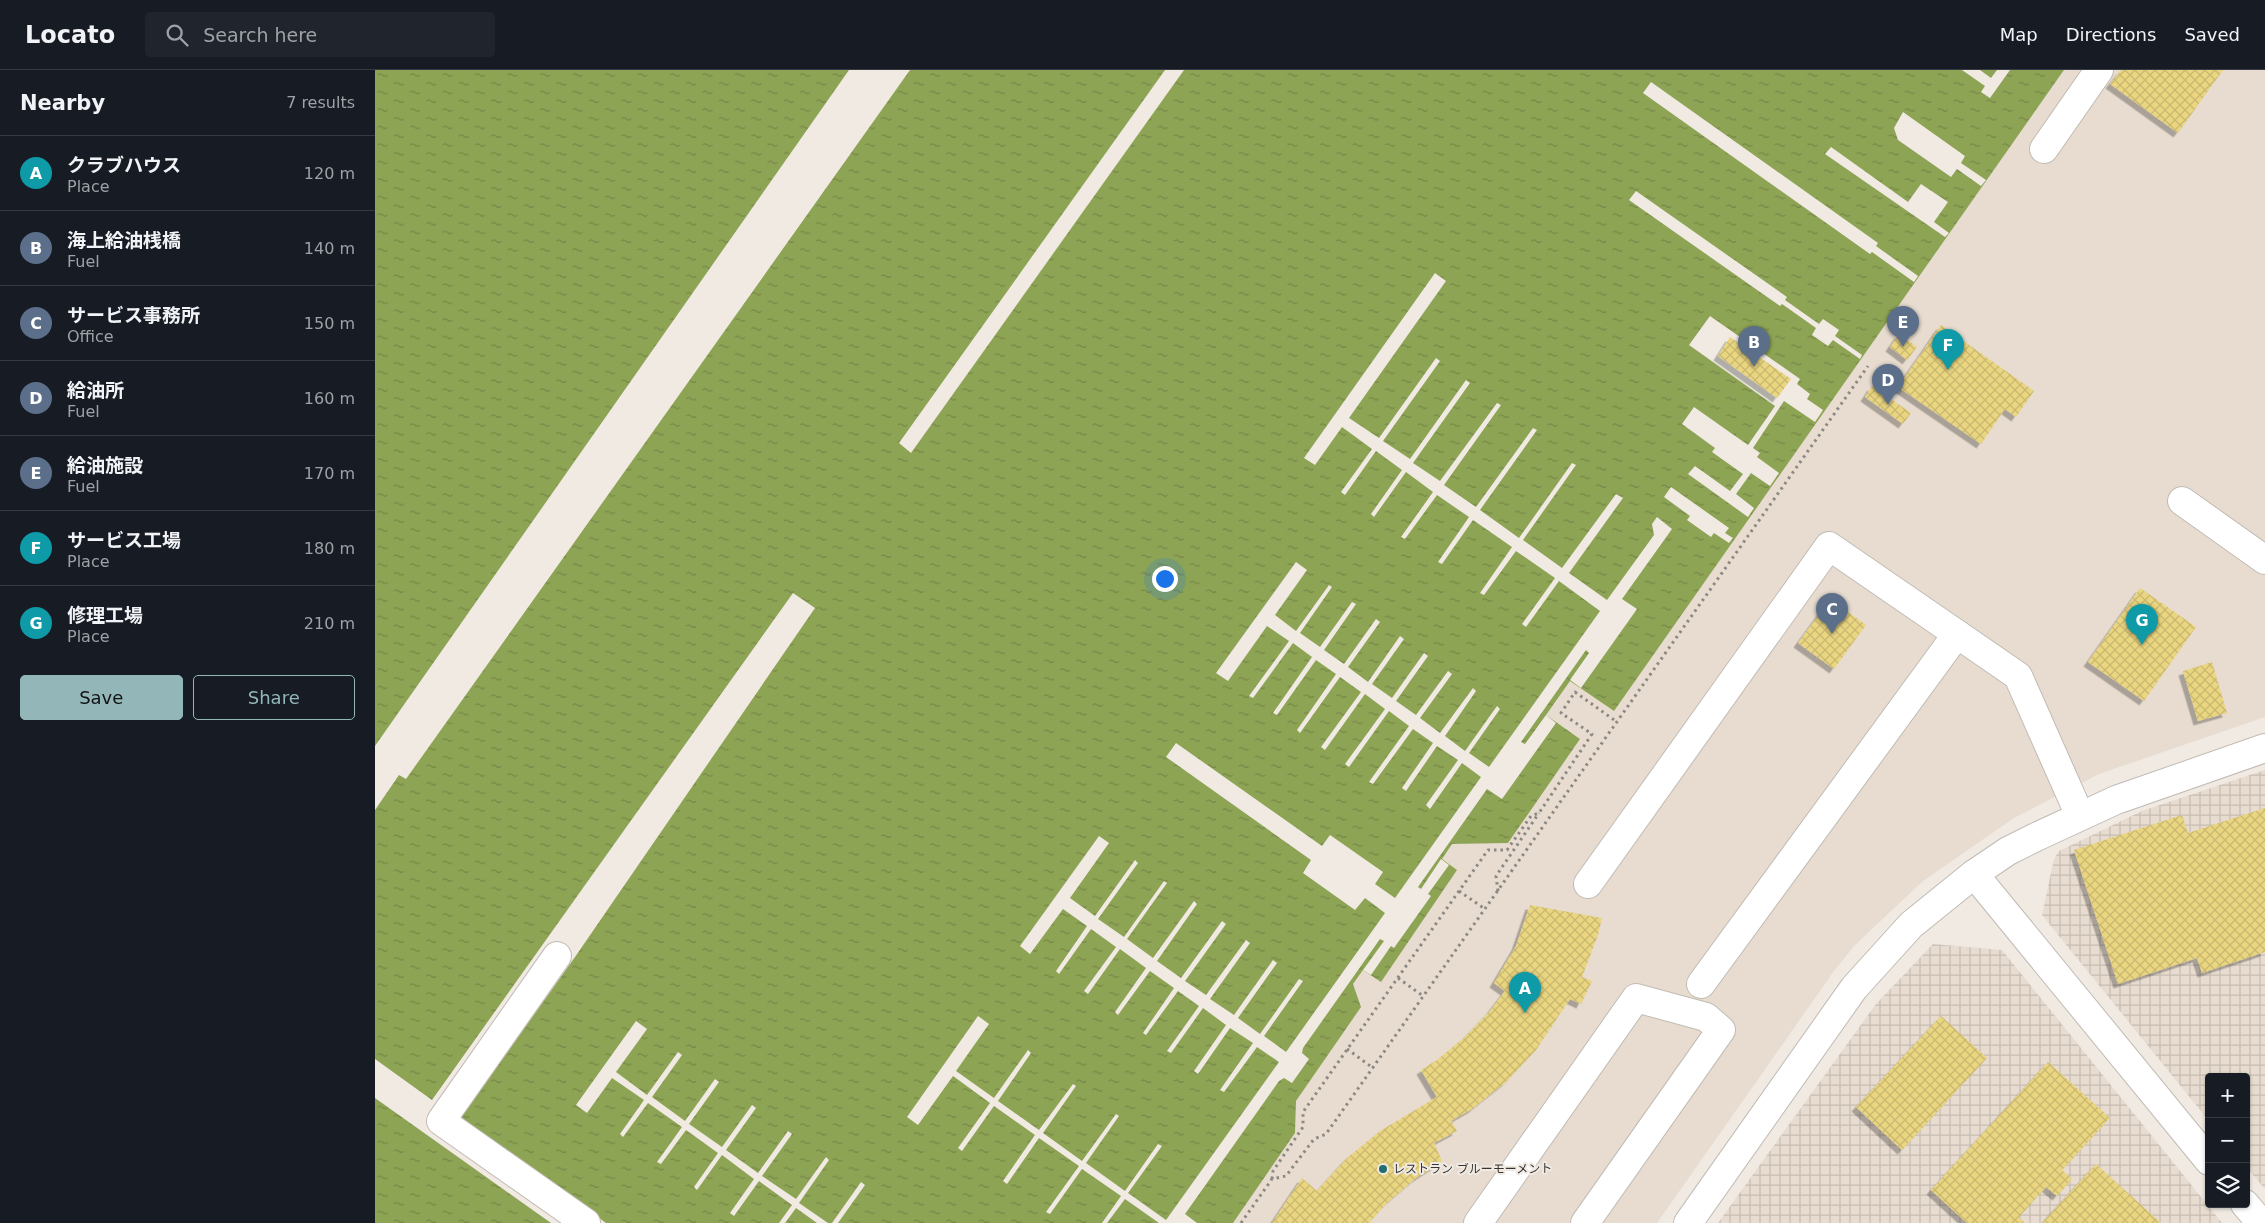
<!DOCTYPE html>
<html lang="en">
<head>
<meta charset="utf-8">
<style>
	:root { --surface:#171b24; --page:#20242c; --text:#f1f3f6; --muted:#9ea1a6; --line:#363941; --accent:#93b7b9 }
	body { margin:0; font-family:"DejaVu Sans","Noto Sans JP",sans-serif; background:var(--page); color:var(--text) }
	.controls { position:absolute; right:15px; bottom:15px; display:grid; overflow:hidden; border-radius:5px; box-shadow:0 1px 4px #0004 }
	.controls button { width:45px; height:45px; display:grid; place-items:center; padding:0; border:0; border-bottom:1px solid var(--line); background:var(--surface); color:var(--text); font:25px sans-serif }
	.you { position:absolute; left:789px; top:508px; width:18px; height:18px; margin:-12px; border:4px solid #fff; border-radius:50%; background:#1a73e8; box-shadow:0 0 0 8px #1a73e833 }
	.badge { display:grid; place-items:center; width:32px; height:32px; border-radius:50%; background:var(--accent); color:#fff; font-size:16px; font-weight:700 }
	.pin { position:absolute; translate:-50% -41px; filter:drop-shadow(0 1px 2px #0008) }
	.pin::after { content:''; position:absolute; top:26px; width:18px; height:15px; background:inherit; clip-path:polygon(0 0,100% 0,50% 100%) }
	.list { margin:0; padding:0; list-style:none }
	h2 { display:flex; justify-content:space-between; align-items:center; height:65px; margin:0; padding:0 20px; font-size:21px }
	h2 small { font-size:16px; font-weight:400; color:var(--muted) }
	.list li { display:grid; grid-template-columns:32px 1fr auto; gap:15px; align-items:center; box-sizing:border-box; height:75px; padding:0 20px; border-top:1px solid var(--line) }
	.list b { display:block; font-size:19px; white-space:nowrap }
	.list p { margin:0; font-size:16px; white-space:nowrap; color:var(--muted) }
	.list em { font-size:16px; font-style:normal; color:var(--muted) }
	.actions { display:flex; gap:10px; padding:15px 20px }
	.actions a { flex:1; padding:11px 0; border:1px solid var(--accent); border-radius:5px; text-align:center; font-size:18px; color:var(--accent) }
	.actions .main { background:var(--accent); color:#111 }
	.icon { flex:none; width:28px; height:28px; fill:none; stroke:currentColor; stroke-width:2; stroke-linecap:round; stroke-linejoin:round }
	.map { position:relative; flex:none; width:1890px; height:1153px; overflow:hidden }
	header { display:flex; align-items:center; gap:30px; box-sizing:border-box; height:70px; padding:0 25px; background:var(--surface); border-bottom:1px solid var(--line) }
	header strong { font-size:24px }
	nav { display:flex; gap:28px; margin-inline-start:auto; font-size:18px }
	.search { width:350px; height:45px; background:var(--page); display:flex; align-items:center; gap:12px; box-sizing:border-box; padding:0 18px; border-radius:5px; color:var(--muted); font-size:19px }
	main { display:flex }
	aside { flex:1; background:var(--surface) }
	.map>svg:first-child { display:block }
	.built { fill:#e7dccf }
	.industrial { fill:url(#industrial-grid) }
	.water { fill:url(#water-ripples) }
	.pier { fill:#f0eae3 }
	.building { fill:url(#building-cross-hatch); filter:url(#shadow) }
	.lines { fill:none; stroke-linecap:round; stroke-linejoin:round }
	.minor-casing { stroke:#c1bbb4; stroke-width:30 }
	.path { stroke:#8c8883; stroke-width:3; stroke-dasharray:2.5 4; stroke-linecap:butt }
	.minor { stroke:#fff; stroke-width:28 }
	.poi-dot { fill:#216d6f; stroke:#f0eae3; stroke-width:2 }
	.labels { text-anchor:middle; stroke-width:4; stroke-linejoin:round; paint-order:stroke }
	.poi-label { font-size:12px; fill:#373532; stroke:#f0eae3; text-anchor:start }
</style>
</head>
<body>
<header>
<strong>Locato</strong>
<div class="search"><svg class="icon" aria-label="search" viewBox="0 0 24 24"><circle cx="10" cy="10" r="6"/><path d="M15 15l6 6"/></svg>Search here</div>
<nav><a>Map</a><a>Directions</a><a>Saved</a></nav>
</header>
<main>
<aside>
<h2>Nearby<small>7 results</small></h2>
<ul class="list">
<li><span class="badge" style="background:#0f9aa8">A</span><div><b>クラブハウス</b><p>Place</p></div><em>120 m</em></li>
<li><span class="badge" style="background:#5c6f8a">B</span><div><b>海上給油桟橋</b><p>Fuel</p></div><em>140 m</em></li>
<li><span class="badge" style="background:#5c6f8a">C</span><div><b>サービス事務所</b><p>Office</p></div><em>150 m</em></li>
<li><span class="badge" style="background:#5c6f8a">D</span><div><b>給油所</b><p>Fuel</p></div><em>160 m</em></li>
<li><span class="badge" style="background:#5c6f8a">E</span><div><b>給油施設</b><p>Fuel</p></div><em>170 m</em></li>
<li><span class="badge" style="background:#0f9aa8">F</span><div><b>サービス工場</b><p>Place</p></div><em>180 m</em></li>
<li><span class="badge" style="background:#0f9aa8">G</span><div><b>修理工場</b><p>Place</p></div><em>210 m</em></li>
</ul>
<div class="actions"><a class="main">Save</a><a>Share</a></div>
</aside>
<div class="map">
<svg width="1890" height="1153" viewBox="0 0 1890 1153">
	<defs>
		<pattern id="industrial-grid" width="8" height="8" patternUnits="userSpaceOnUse" patternTransform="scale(1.25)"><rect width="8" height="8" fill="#e7dccf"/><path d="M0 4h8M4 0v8" fill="none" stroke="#c7bdb2"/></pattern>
		<pattern id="water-ripples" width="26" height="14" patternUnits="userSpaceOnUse" patternTransform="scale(1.25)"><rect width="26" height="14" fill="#8ea455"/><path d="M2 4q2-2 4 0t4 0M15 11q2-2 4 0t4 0" fill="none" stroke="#758647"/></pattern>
		<pattern id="building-cross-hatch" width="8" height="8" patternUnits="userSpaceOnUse" patternTransform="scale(1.25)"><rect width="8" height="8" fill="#ead681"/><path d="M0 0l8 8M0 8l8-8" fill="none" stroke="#c9b870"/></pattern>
		<filter id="shadow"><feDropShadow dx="-4.5" dy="4.5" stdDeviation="0" flood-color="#0004"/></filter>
	</defs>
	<rect width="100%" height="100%" fill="#f0eae3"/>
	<polygon class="built" points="1689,0 1890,0 1890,647 1724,704 1639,748 1548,811 1480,875 1459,901 1282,1153 858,1153 920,1063 921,1031 985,937 978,914 988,900 1006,911 1074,795 1066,789 1077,774 1133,772 1205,669 1171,645 1195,610 1239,640"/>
	<g class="industrial">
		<polygon points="1890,700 1890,1119 1871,1097 1871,1007 1834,1007 1834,1051 1667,845 1679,789 1684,781 1767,741"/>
		<polygon points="1558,874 1627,880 1847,1153 1343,1153 1501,934"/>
	</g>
	<polygon class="water" points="0,0 1689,0 1239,641 1195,611 1171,645 1205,669 1133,773 1077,774 1067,789 1082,800 1006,912 988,900 978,914 986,937 921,1031 920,1063 858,1153 0,1153"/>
	<g class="pier">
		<polygon points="474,0 535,0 31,709 24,705 0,740 0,676"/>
		<polygon points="790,0 809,0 536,383 524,373"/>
		<polygon points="1587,0 1605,0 1616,8 1622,0 1635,0 1615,28 1606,22 1610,16"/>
		<polygon points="1276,12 1503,173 1501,176 1543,206 1539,212 1497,182 1495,184 1268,23"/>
		<polygon points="1528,42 1590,86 1586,93 1611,110 1606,116 1582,99 1576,107 1523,70 1519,58"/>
		<polygon points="1456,77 1533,132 1546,114 1573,132 1559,152 1574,163 1570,167 1450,84"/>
		<polygon points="1261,121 1412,227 1410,230 1444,254 1448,249 1464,260 1460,266 1487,285 1485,289 1458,270 1453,276 1437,265 1441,258 1407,234 1405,236 1254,130"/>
		<polygon points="1060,203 1071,211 974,348 1004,368 1061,288 1065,291 1008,371 1035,389 1091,310 1095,313 1038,393 1065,411 1122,333 1126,335 1069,415 1101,437 1158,358 1162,360 1105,440 1144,468 1197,393 1201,395 1148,470 1187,498 1241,424 1248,428 1194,503 1232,530 1279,465 1277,454 1282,447 1297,459 1247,529 1262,539 1206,618 1195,610 1214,583 1211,580 1146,672 1150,674 1171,645 1181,653 1127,729 1112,719 1043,817 1046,819 1066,789 1074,795 1053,824 1056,826 1019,878 1016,876 996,905 988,900 1009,871 1005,869 928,978 927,983 934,989 917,1013 909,1008 904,1011 810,1144 822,1153 784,1153 750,1129 732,1153 727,1153 746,1126 707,1099 675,1144 671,1142 704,1096 664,1068 632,1114 628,1111 660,1065 619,1036 587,1081 583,1078 615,1033 578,1006 543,1055 532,1047 603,946 614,954 581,1001 619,1028 653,980 656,983 623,1031 664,1060 698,1014 701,1016 668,1063 707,1091 741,1044 744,1046 711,1093 750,1121 783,1074 787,1076 753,1123 791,1150 904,992 882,977 849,1022 845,1020 878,973 855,958 823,1004 819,1001 851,955 828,938 796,983 792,981 824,936 803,921 771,965 768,963 799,918 775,901 743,945 740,942 771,898 745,879 713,924 709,921 741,877 716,859 684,904 681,901 712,856 688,839 655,884 645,876 724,766 734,773 695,828 720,846 760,790 763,793 723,849 749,867 789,811 792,813 752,869 778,888 819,831 822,834 782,891 806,908 847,851 851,854 810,911 831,925 871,870 875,873 835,929 859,945 898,890 902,893 863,948 885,964 924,909 928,911 889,966 911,982 1010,843 990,828 980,840 928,803 936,790 791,687 801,673 947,776 955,765 1008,802 1000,814 1020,828 1106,707 1087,693 1055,739 1051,735 1083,690 1062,676 1031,721 1027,718 1058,673 1038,659 998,714 994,712 1034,656 1014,641 974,697 970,694 1010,639 990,624 950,680 946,677 986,622 965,607 925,663 922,660 961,604 941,590 902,645 898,643 937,587 918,573 878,628 874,626 914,571 892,556 853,611 841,603 921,492 932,500 900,545 921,561 954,515 957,517 925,563 945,577 977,532 981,534 949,580 969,594 1001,549 1005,552 973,597 993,612 1025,566 1029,569 997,614 1017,628 1049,583 1053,586 1021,631 1041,645 1073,601 1077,604 1045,648 1065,663 1098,618 1101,621 1070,666 1090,681 1122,636 1125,639 1094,683 1114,697 1225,541 1184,511 1151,557 1147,554 1180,508 1141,481 1109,525 1105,523 1137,477 1098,450 1067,494 1063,492 1094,447 1062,425 1030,469 1026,467 1058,422 1031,402 999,447 996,444 1027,400 1001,381 970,425 966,422 997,379 967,357 940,395 929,388"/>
		<polygon points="1335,246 1425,309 1422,314 1435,324 1432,329 1448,340 1440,352 1409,331 1378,378 1385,383 1382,387 1404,403 1395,416 1376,403 1361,424 1379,438 1373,447 1313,404 1320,396 1355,421 1368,404 1337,382 1340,378 1307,354 1319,337 1373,375 1400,336 1314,275"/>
		<polygon points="1296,417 1354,458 1350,463 1358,468 1354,473 1339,463 1336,467 1312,450 1315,446 1289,427"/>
		<polygon points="418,523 440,538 200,887 85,1049 231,1153 176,1153 0,1028 0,989 57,1030"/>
		<polygon points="261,951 272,959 241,1002 272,1025 303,982 307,985 277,1027 310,1051 340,1009 344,1012 314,1054 347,1077 377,1035 381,1038 351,1080 383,1103 413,1061 417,1064 387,1106 421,1129 451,1087 454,1090 424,1133 453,1153 442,1153 421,1138 410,1153 404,1153 417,1135 384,1111 359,1146 355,1143 379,1109 347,1085 322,1120 319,1117 343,1083 311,1060 286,1094 282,1092 307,1057 273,1033 248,1067 245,1064 269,1030 237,1008 212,1043 201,1035"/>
		<polygon points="486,1112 490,1115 463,1153 457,1153"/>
	</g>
	<g class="building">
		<polygon points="1746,0 1848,0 1803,63 1735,14"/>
		<polygon points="1566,255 1659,321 1641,347 1630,339 1606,374 1523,317"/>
		<polygon points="1524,264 1542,277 1532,290 1515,277"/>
		<polygon points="1355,267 1416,309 1402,328 1343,286"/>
		<polygon points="1497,316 1536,343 1528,354 1490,327"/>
		<polygon points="1765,518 1821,557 1769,631 1713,592"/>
		<polygon points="1455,529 1491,555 1459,599 1423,573"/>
		<polygon points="1837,592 1852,643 1823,651 1808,601"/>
		<polygon points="1890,738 1890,882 1827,903 1822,888 1743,914 1699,780 1807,745 1813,763"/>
		<polygon points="1155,835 1227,848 1223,865 1207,907 1217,911 1206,934 1195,929 1161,980 1131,1012 1097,1039 1076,1051 1082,1061 1059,1073 1067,1091 1040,1109 1013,1132 994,1153 897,1153 927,1108 942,1121 971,1089 1005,1061 1062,1027 1046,1000 1062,990 1090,967 1115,941 1130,921 1119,913 1141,876"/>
		<polygon points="1566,946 1612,988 1527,1080 1481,1037"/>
		<polygon points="1673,992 1735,1048 1687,1100 1697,1109 1682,1126 1671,1117 1644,1147 1649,1152 1648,1153 1592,1153 1556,1120"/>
		<polygon points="1721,1094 1786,1153 1667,1153"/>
	</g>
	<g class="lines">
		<g class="minor-casing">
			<g id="minor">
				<polyline points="1669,79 1724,0"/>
				<polyline points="1807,431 1890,490"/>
				<polyline points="1599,804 1834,1091"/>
				<polyline points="1213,814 1454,476 1643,606 1705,746"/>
				<polyline points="182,886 66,1051 211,1153"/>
				<polyline points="1326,914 1582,564"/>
				<polyline points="1870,1134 1886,1153"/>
				<polyline points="1103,1153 1261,928 1331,947 1346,960 1210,1153"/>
				<polyline points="1313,1153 1479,918 1536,855 1599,804 1633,781 1661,767 1741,730 1890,678"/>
			</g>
		</g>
		<g class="path">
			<polyline points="1084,821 1110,839"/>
			<polyline points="1123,821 1121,806 1164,743"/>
			<polyline points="1023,908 1048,926"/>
			<polyline points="972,979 998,998"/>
			<polyline points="897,1109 898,1101 928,1057 928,1042 1113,780 1132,780 1156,746 1164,743 1217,664 1186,643 1200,622 1242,652"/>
			<polyline points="866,1153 897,1109 911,1106 939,1069 951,1064 1493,296"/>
		</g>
		<use href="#minor" class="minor"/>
	</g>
	<circle class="poi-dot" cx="1008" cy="1099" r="5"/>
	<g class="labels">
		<g class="poi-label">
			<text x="1018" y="1103">レストラン ブルーモーメント</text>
		</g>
	</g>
</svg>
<div class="controls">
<button>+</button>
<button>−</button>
<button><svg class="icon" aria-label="layers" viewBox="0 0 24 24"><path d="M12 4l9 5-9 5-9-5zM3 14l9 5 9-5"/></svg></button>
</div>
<div class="you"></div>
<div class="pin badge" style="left:1150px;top:943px;background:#0f9aa8">A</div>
<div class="pin badge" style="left:1379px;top:297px;background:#5c6f8a">B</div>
<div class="pin badge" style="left:1457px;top:564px;background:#5c6f8a">C</div>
<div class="pin badge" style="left:1513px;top:335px;background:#5c6f8a">D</div>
<div class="pin badge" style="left:1528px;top:277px;background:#5c6f8a">E</div>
<div class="pin badge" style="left:1573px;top:300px;background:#0f9aa8">F</div>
<div class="pin badge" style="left:1767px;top:575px;background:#0f9aa8">G</div>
</div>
</main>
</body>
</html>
